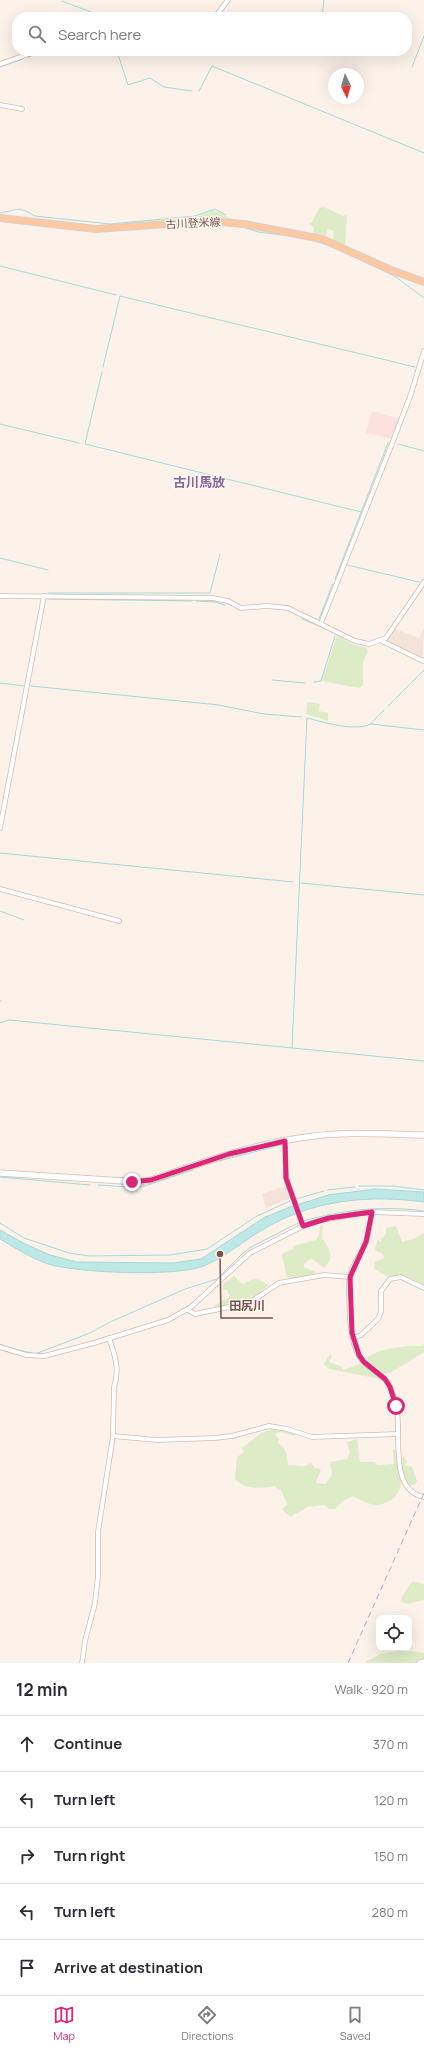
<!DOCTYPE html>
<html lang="en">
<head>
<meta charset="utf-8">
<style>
	:root { --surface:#fff; --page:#f2f2f3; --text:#2b2b33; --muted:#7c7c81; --line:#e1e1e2; --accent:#db2777 }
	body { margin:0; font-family:Manrope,"Noto Sans JP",sans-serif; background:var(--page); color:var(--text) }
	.controls { position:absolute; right:12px; bottom:12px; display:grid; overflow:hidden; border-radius:8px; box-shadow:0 4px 16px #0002 }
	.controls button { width:36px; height:36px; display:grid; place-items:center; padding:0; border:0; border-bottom:1px solid var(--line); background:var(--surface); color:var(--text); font:20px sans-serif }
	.compass { position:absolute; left:328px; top:68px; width:36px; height:36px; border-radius:50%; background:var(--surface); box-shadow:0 4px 16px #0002; rotate:175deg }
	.stop { position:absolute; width:12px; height:12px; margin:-9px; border:3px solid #db2777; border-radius:50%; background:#fff }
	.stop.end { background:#db2777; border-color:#fff; box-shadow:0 1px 4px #0008 }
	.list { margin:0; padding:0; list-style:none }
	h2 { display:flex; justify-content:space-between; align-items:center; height:52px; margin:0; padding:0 16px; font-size:17px }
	h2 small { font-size:13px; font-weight:400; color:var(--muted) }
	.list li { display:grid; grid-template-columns:26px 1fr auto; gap:12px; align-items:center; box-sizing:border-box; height:56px; padding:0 16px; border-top:1px solid var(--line) }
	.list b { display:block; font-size:15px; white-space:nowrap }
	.list em { font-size:13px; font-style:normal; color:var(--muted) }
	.icon { flex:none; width:22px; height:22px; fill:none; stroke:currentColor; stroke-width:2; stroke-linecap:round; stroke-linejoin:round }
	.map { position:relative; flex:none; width:424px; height:1663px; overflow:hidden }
	.search { position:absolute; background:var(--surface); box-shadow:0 4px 16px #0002; left:12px; right:12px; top:12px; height:44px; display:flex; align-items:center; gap:10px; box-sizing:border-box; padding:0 14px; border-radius:16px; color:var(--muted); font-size:15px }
	.sheet { height:332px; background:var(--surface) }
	nav { display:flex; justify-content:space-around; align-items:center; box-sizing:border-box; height:56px; border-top:1px solid var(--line); background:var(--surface); font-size:11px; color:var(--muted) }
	nav a { display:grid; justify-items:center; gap:2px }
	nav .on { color:var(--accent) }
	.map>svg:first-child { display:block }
	.residential { fill:#f5e2d8 }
	.commercial { fill:#fde1de }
	.green { fill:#ddecc7 }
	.water { fill:#bde8e6; stroke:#a3dad8 }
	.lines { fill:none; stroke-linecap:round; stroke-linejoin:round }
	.stream { stroke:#a3dad8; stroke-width:1 }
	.street-casing { stroke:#d3bab1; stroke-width:5.5 }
	.secondary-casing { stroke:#d8bab1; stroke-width:7 }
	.primary-casing { stroke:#d9cfcd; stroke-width:8 }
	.street { stroke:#fff; stroke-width:4 }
	.secondary { stroke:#fff; stroke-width:5.5 }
	.primary { stroke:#fcc9a2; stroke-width:6 }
	.rail { stroke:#b2a6c8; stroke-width:1; stroke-dasharray:6 4; stroke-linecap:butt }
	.route { stroke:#db2777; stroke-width:5 }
	.labels { text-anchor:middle; stroke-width:3; stroke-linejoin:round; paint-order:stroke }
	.street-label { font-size:11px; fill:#79534c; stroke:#fff7f1 }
	.quarter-label { font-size:13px; font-weight:bold; fill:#81689c; stroke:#fff7f1 }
	.leader { fill:none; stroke:#79534c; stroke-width:1.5 }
	.callout-dot { fill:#79534c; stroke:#fff7f1; stroke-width:1.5 }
	.callout-label { font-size:12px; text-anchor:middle; font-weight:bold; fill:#79534c; stroke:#fff7f1; stroke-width:3; stroke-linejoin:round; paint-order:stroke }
</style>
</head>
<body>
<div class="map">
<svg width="424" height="1663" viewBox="0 0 424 1663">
	<rect width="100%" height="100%" fill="#fdf2ea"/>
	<g class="residential">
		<polygon points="424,628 423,659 386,642 395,629 419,638"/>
		<polygon points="286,1186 291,1198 266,1208 262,1194"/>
	</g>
	<polygon class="commercial" points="372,411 400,419 393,439 366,433"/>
	<g class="green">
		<polygon points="324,207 343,216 347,215 345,245 333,240 334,231 328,229 325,238 313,233 314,227 309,224 312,222 319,208"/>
		<polygon points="211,210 219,212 231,219 209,217 137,224 137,223 198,217"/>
		<polygon points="337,635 354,645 365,647 368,651 363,662 363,685 359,688 322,681"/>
		<polygon points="307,702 320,704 319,711 328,713 328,721 306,714"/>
		<path d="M323,1224L322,1239C331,1247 334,1260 324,1268L311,1258L304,1264V1267L316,1272L315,1274L290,1279L287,1277L282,1254L293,1249V1246L316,1240L319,1235L320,1225Z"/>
		<polygon points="396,1226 402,1242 414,1239 424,1233 424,1285 406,1276 387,1276 374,1269 375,1262 384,1258 383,1254 375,1250 377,1240 383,1242 380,1240 386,1234 386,1228"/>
		<path d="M234,1276L243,1284C254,1277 258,1278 269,1285L247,1301L217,1308L214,1306L230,1296L227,1290H223V1284Z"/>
		<path d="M424,1344V1352L390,1373L381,1374L366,1358C382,1347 403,1346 422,1346Z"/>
		<polygon points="330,1354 332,1357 329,1362 341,1366 343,1370 361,1364 380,1379 329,1369 324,1364"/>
		<path d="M274,1428L295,1434L294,1436L280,1432L275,1434L279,1439L278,1443C287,1449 287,1455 288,1465L304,1466L311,1463L315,1468L321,1469L316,1483L326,1484L332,1475L330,1462L347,1459L350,1452L347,1442L357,1439L360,1462H374L378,1465L394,1464L393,1450L397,1448C398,1454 402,1482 401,1485C399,1497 388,1504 376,1505C369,1505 359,1499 353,1496L343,1501L335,1509H329L325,1505L308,1507L290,1517L282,1509L287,1504L282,1492L275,1486C259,1488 247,1491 235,1479L237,1457L244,1452L242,1448L261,1433Z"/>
		<polygon points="404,1457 407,1461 405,1465 412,1467 417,1481 414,1485 408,1484 403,1473 401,1458"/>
		<path d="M413,1581L424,1584V1600L407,1604L402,1602L401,1598C406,1592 407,1586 413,1581Z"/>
		<polygon points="404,1650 424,1653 424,1663 366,1663 367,1661 380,1654"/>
	</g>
	<path class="water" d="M375,1189L424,1192V1202C372,1195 319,1199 271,1225C248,1237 229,1255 204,1266C176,1277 77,1273 48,1264C31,1258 15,1248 0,1239V1230L25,1244L50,1255L77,1262L173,1263L201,1259L265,1217L290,1207L328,1195Z"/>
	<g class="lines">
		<g class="stream">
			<polyline points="62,1 104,17"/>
			<polyline points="220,14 238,17"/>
			<polyline points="210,17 215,12"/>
			<polyline points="322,17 324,0"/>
			<polyline points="117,51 128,85 150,78 164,87 192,91"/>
			<polyline points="28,57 46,51"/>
			<polyline points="0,67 23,59"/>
			<polyline points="412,67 424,36"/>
			<polyline points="199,91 212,66 424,153"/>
			<polyline points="0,213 19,209 26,211 35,216 110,224 195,216 215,209 226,215"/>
			<polyline points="246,228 258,232 291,236"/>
			<polyline points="312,240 331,246"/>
			<polyline points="351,255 396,277 424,298"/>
			<polyline points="0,266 116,295"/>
			<polyline points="103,367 120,296 415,367"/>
			<polyline points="102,372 85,444 361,512"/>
			<polyline points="0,424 79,443"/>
			<polyline points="398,444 424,451"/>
			<polyline points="0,558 48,570"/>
			<polyline points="347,565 419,582"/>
			<polyline points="335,579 388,443"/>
			<polyline points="48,593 210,593 220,554"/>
			<polyline points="49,599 192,601"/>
			<polyline points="196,601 215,602 225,605"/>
			<polyline points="302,619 317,625"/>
			<polyline points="319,619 333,583"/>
			<polyline points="272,680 305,683"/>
			<polyline points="314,682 321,681 335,636"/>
			<polyline points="0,683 25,686"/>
			<polyline points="31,686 219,705 264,714 302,717"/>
			<polyline points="388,706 424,670"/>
			<polyline points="373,721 384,710"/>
			<polyline points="371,724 424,730"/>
			<polyline points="0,853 293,882"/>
			<polyline points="301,883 424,895"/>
			<polyline points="0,911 24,920"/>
			<polyline points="0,1001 1,1001"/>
			<polyline points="0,1023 9,1020 424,1061"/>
			<path d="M292,1048L307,718C323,722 358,733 372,723"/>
			<polyline points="219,1161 281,1145"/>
			<polyline points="0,1177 90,1185"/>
			<polyline points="98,1185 129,1187"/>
			<polyline points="359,1186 393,1186 424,1190"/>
			<polyline points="134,1187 145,1186 193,1170"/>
			<polyline points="327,1190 355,1187"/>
			<polyline points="296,1199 324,1191"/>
			<path d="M303,1221C343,1210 383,1205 424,1211"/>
			<polyline points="0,1223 24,1238 69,1253 89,1256 170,1255 207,1249 257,1216 290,1201"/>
			<polyline points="0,1344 7,1347"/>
			<polyline points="14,1349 32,1353"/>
			<polyline points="35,1354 90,1333 108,1323 185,1289 217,1279 242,1254 251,1247 298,1223"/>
		</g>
		<g class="street-casing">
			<g id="street">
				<polyline points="215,17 228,0"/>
				<polyline points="0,64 37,51"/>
				<polyline points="0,105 22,109"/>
				<polyline points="0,596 213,598 228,601 241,608 267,606 288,608 355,641 369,644 386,638 424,582"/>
				<polyline points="321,623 393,441 411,394 424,351"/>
				<polyline points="382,641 423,661 424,660"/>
				<polyline points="0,828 44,596"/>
				<polyline points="0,889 119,921"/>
				<polyline points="285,1141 286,1178 303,1226"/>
				<path d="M372,1212C370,1222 369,1233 366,1242C360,1256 349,1269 349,1284C349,1304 349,1339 359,1356C365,1366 375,1371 384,1378C391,1385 394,1397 396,1405C403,1431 387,1490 424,1497"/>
				<polyline points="188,1310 195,1314 249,1303 279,1283 324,1275 350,1277"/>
				<polyline points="353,1338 361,1335 378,1319 381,1312 381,1291 390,1279 401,1277 424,1288"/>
				<polyline points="0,1347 26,1355 44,1356 94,1343 168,1320 191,1307 250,1253 303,1226 317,1221 355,1214 372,1212 424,1214"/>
				<polyline points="113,1436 157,1440 215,1438 232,1436 269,1426 287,1429 312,1437 398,1434"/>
				<path d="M82,1663L85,1641L95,1603L98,1576V1532L113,1436L114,1387C120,1370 115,1355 109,1338"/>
			</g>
		</g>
		<g class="secondary-casing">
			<g id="secondary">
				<path d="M0,1173L139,1182L151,1180C199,1164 249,1145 300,1138C341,1131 383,1134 424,1135"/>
				<polyline points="420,1663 424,1662"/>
			</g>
		</g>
		<g class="primary-casing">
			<polyline id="primary" points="0,218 96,229 209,221 244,224 322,239 391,270 424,282"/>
		</g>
		<use href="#street" class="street"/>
		<use href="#secondary" class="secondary"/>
		<use href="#primary" class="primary"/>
		<polyline class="rail" points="348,1663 424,1493"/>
	</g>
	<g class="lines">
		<polyline class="route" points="132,1182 151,1180 229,1154 285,1141 286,1178 303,1226 329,1218 372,1212 366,1242 350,1277 352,1333 359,1355 364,1362 385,1379 390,1387 396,1406"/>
	</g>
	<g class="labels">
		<g class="street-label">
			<text transform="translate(193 223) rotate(-3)" y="4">古川登米線</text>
		</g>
		<g class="quarter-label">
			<text x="199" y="487">古川馬放</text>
		</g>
	</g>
	<path class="leader" d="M220 1254L221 1318H273"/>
	<circle class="callout-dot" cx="220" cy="1254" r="4"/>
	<g class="callout-label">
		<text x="247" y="1310">田尻川</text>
	</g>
</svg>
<div class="controls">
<button><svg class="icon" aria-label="locate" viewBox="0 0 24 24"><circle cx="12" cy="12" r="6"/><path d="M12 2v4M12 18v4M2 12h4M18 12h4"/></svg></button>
</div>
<svg class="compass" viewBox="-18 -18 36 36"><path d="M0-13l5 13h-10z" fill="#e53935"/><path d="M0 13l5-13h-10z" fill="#7c7c81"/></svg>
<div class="stop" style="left:396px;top:1406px"></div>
<div class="stop end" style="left:132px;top:1182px"></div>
<div class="search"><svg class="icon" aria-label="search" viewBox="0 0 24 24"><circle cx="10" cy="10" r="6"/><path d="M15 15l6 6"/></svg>Search here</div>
</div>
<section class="sheet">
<h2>12 min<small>Walk · 920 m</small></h2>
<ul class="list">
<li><svg class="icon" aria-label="ahead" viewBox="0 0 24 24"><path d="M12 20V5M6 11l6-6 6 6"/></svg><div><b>Continue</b></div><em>370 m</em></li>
<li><svg class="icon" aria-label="left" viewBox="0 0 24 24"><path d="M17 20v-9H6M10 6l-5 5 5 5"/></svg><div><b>Turn left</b></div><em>120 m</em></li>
<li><svg class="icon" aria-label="right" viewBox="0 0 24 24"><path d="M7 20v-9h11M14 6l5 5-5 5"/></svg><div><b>Turn right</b></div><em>150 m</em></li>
<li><svg class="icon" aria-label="left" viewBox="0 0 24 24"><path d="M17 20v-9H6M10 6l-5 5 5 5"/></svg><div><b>Turn left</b></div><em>280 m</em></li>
<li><svg class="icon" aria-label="arrive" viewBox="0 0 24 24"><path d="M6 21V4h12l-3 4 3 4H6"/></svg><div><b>Arrive at destination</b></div></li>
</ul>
</section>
<nav>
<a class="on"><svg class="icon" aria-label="map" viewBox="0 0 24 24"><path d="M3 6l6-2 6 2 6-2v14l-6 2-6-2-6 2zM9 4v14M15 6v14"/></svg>Map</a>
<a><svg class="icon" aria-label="directions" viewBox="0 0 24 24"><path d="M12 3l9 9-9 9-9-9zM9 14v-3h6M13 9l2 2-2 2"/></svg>Directions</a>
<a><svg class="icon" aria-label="saved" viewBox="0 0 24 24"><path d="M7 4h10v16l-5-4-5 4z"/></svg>Saved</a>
</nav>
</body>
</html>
